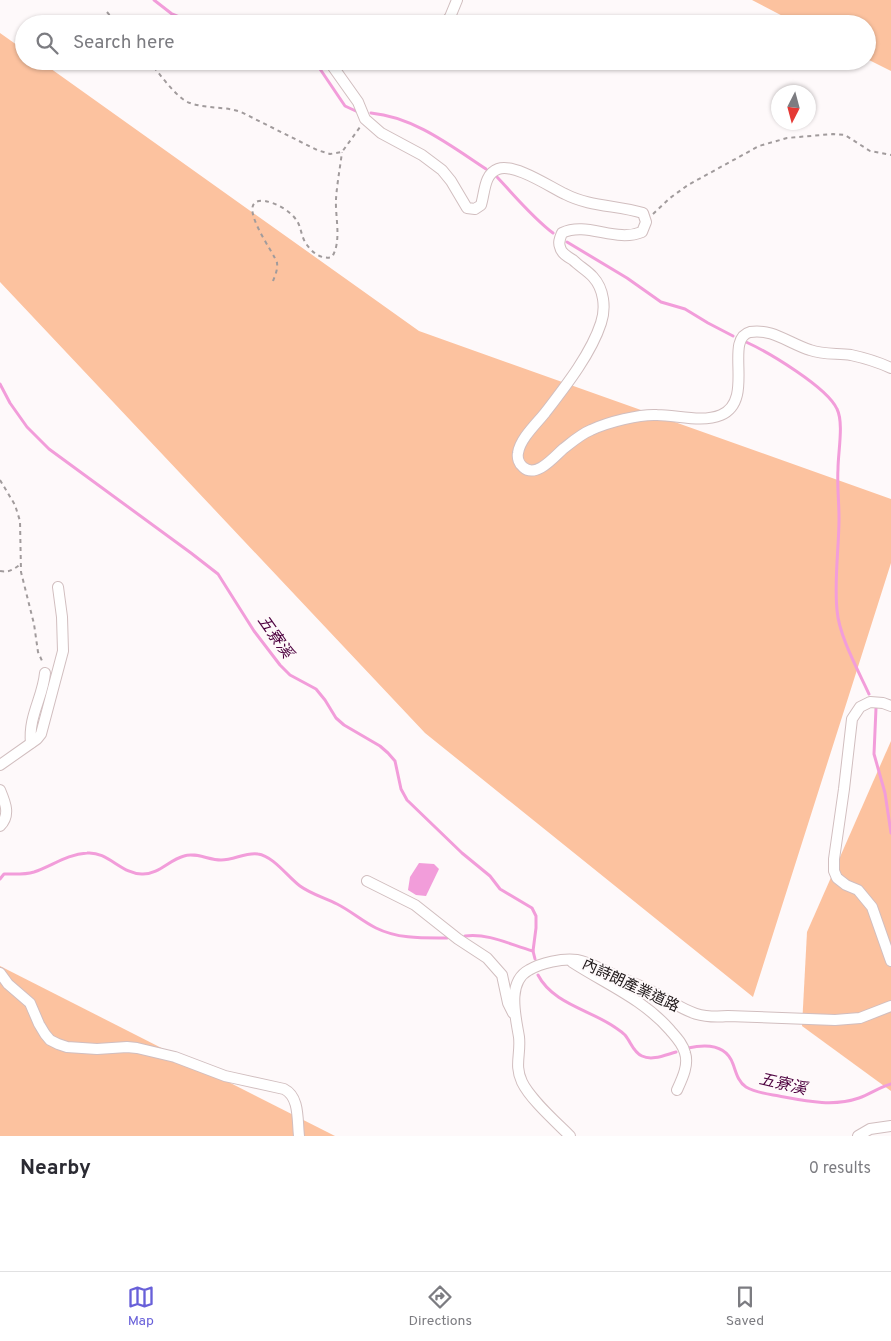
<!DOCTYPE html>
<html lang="en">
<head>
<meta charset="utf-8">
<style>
	:root { --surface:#fff; --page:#f2f2f3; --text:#2b2b33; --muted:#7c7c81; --line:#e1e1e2; --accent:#6860d9 }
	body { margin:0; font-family:Overpass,"Noto Sans TC",sans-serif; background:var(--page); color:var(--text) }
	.compass { position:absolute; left:771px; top:85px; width:45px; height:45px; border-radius:50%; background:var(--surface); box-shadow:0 1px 4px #0004; rotate:186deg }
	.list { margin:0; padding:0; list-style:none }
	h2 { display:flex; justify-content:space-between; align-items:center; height:65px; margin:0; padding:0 20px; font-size:21px }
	h2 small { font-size:16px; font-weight:400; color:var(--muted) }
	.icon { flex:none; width:28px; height:28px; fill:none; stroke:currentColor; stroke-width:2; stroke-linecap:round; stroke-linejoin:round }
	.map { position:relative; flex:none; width:891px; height:1136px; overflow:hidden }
	.search { position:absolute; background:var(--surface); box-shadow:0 1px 4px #0004; left:15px; right:15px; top:15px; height:55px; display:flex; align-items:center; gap:12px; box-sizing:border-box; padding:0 18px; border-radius:28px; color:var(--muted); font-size:19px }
	.sheet { height:135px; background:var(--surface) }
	nav { display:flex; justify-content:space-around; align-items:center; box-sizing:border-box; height:70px; border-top:1px solid var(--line); background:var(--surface); font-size:14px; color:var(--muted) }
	nav a { display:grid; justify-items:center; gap:2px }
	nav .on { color:var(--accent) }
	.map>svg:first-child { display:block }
	.green { fill:#fcc29f }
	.water { fill:#f29dda }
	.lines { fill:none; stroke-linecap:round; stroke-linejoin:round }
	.stream { stroke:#f29dda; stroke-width:3 }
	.minor-casing { stroke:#d1bebf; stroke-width:12 }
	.path { stroke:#a19b9c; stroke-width:2; stroke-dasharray:4 4; stroke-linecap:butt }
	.minor { stroke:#fff; stroke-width:10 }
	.labels { text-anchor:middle; stroke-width:4; stroke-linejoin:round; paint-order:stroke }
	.street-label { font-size:15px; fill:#1d1617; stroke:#fef9fa }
	.water-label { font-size:16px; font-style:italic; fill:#4d003f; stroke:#fef9fa }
</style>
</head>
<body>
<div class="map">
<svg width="891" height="1136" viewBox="0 0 891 1136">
	<rect width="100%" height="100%" fill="#fef9fa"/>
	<g class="green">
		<polygon points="752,0 891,0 891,71 867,59 867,24 798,24"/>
		<polygon points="0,33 24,50 24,61 40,61 419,331 891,499 891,563 753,997 425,733 0,282"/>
		<polygon points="891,741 891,1091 802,1026 807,932"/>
		<polygon points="0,966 335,1136 0,1136"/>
	</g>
	<polygon class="water" points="419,863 434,864 439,869 426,896 416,895 408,890 410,877"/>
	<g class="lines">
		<g class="stream">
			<polyline points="154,0 172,14 196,24"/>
			<polyline points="311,61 318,66 345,106 358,112"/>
			<path d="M371,113C414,117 451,146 486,169"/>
			<path d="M497,177C515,196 532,217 553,233"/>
			<polyline points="567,242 627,278 661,302 685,309 708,323 733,336"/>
			<path d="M746,342C768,352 827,387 837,409C844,423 838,452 838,469C837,485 839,502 839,518C839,549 834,579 837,610C839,636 858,670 869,694"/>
			<polyline points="0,384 10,403 27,427 49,449 191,553 218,574 254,631 280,665 290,675 316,689 325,700 336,718 344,725 380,746 388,753 395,761 401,789 407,800 462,853 490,876 500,889 532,908 536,916 536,928 533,951 535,959"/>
			<polyline points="876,708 874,754 885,793 891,833"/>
			<path d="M0,879L4,874C14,874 24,875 34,872C52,866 67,854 87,853C108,851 122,875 143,874C159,874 169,860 184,856C195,852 209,860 221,860C234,860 246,852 258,854C273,856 288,877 300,886C311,894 325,898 337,904C351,911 362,921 376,928C398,939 423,938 447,938"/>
			<path d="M465,936C489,933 511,945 533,951"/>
			<path d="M538,975C553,1004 591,1010 616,1028C619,1030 623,1033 625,1035C631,1042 633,1052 642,1056C652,1061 665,1055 676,1052"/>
			<path d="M688,1048C706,1044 726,1044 733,1064C736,1072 738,1082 746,1087C756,1093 768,1094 779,1096C806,1101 833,1107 859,1098C870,1094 880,1087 891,1084"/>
		</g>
		<g class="minor-casing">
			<g id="minor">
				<polyline points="444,24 450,17 457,0"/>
				<path d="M326,61L331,64L358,102L365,119L381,133L422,155L442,170L451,181L467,208L475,209L481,205C485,192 484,174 498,169C515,163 550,187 565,194C590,207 617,205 643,213L646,222L642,232C615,243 587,221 562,233C560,238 558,242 560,247C561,253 568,257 573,260C579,266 588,271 593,277C604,289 606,308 601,323C591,354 565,387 545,413C536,424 520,439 518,453C517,458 519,464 523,467C536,479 554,457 563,449C572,442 581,434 591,430C608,422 640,414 657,415C677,415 702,423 721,415C756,400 723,339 750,332C772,328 790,344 810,350C823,355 838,353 851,355C865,358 878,362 891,368"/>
				<polyline points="891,706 883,703 870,702 860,707 852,719 844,789 834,859 834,871 837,878 846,885 858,890 872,907 891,961"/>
				<path d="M31,743C28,717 43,697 45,673"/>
				<polyline points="0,765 37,739 41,734 63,651 62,617 58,587"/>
				<path d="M0,790C5,802 11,815 0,826"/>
				<polyline points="367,881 415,905 458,939 487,958 502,975 508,1003 513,1013"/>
				<path d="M572,962C606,984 643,999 670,1030C676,1037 683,1044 685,1053C689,1065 682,1079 677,1090"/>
				<path d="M0,973L8,984L30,1003L39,1024L45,1034L50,1040L58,1044L67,1047L97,1049L127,1047L137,1048L175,1057L225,1076L284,1089C300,1097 297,1120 299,1136"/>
				<path d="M570,1136C556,1122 530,1099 522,1082C514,1065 521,1054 519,1037C516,1018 506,982 529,970C541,963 562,958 577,960C589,962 600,969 612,974C627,981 643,986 657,994C685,1009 694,1019 728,1016L835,1020L860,1018L891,1006"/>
				<polyline points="858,1136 870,1129 891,1126"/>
			</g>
		</g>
		<g class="path">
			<polyline points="107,12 117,24"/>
			<path d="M149,61C159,73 177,99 190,103C207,109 224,106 241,112L317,150L330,154L342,152L360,127"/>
			<polyline points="653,214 670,198 688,185 759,146 787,138 833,134 845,135 870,151 891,155"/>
			<path d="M273,281C275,276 278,269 277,263C276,255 231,197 265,201C276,203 291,211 297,221C301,227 301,235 305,242C311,252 321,260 332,257C342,241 335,217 336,199C337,184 340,168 342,152"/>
			<polyline points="0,480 15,505 20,521 21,572 34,624 38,652 43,663"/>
			<path d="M0,571C9,573 14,569 21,564"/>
		</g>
		<use href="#minor" class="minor"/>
	</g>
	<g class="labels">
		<g class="street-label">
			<text transform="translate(631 985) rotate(25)" y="5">內詩朗產業道路</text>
		</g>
		<g class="water-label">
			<text transform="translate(276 636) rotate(55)" y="6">五寮溪</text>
			<text transform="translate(783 1083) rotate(13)" y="6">五寮溪</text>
		</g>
	</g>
</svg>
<svg class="compass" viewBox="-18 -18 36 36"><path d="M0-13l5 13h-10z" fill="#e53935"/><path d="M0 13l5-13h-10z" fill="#7c7c81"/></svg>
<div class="search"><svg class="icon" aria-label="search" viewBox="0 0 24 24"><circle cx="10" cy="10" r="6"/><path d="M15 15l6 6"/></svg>Search here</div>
</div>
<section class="sheet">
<h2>Nearby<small>0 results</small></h2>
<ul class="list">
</ul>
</section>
<nav>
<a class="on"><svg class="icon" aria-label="map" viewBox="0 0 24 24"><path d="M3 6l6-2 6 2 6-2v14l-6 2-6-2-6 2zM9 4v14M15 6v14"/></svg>Map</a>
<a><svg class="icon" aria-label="directions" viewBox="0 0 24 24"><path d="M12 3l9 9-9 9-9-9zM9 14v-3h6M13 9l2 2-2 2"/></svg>Directions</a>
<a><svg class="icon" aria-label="saved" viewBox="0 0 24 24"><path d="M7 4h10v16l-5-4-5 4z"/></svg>Saved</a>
</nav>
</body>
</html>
